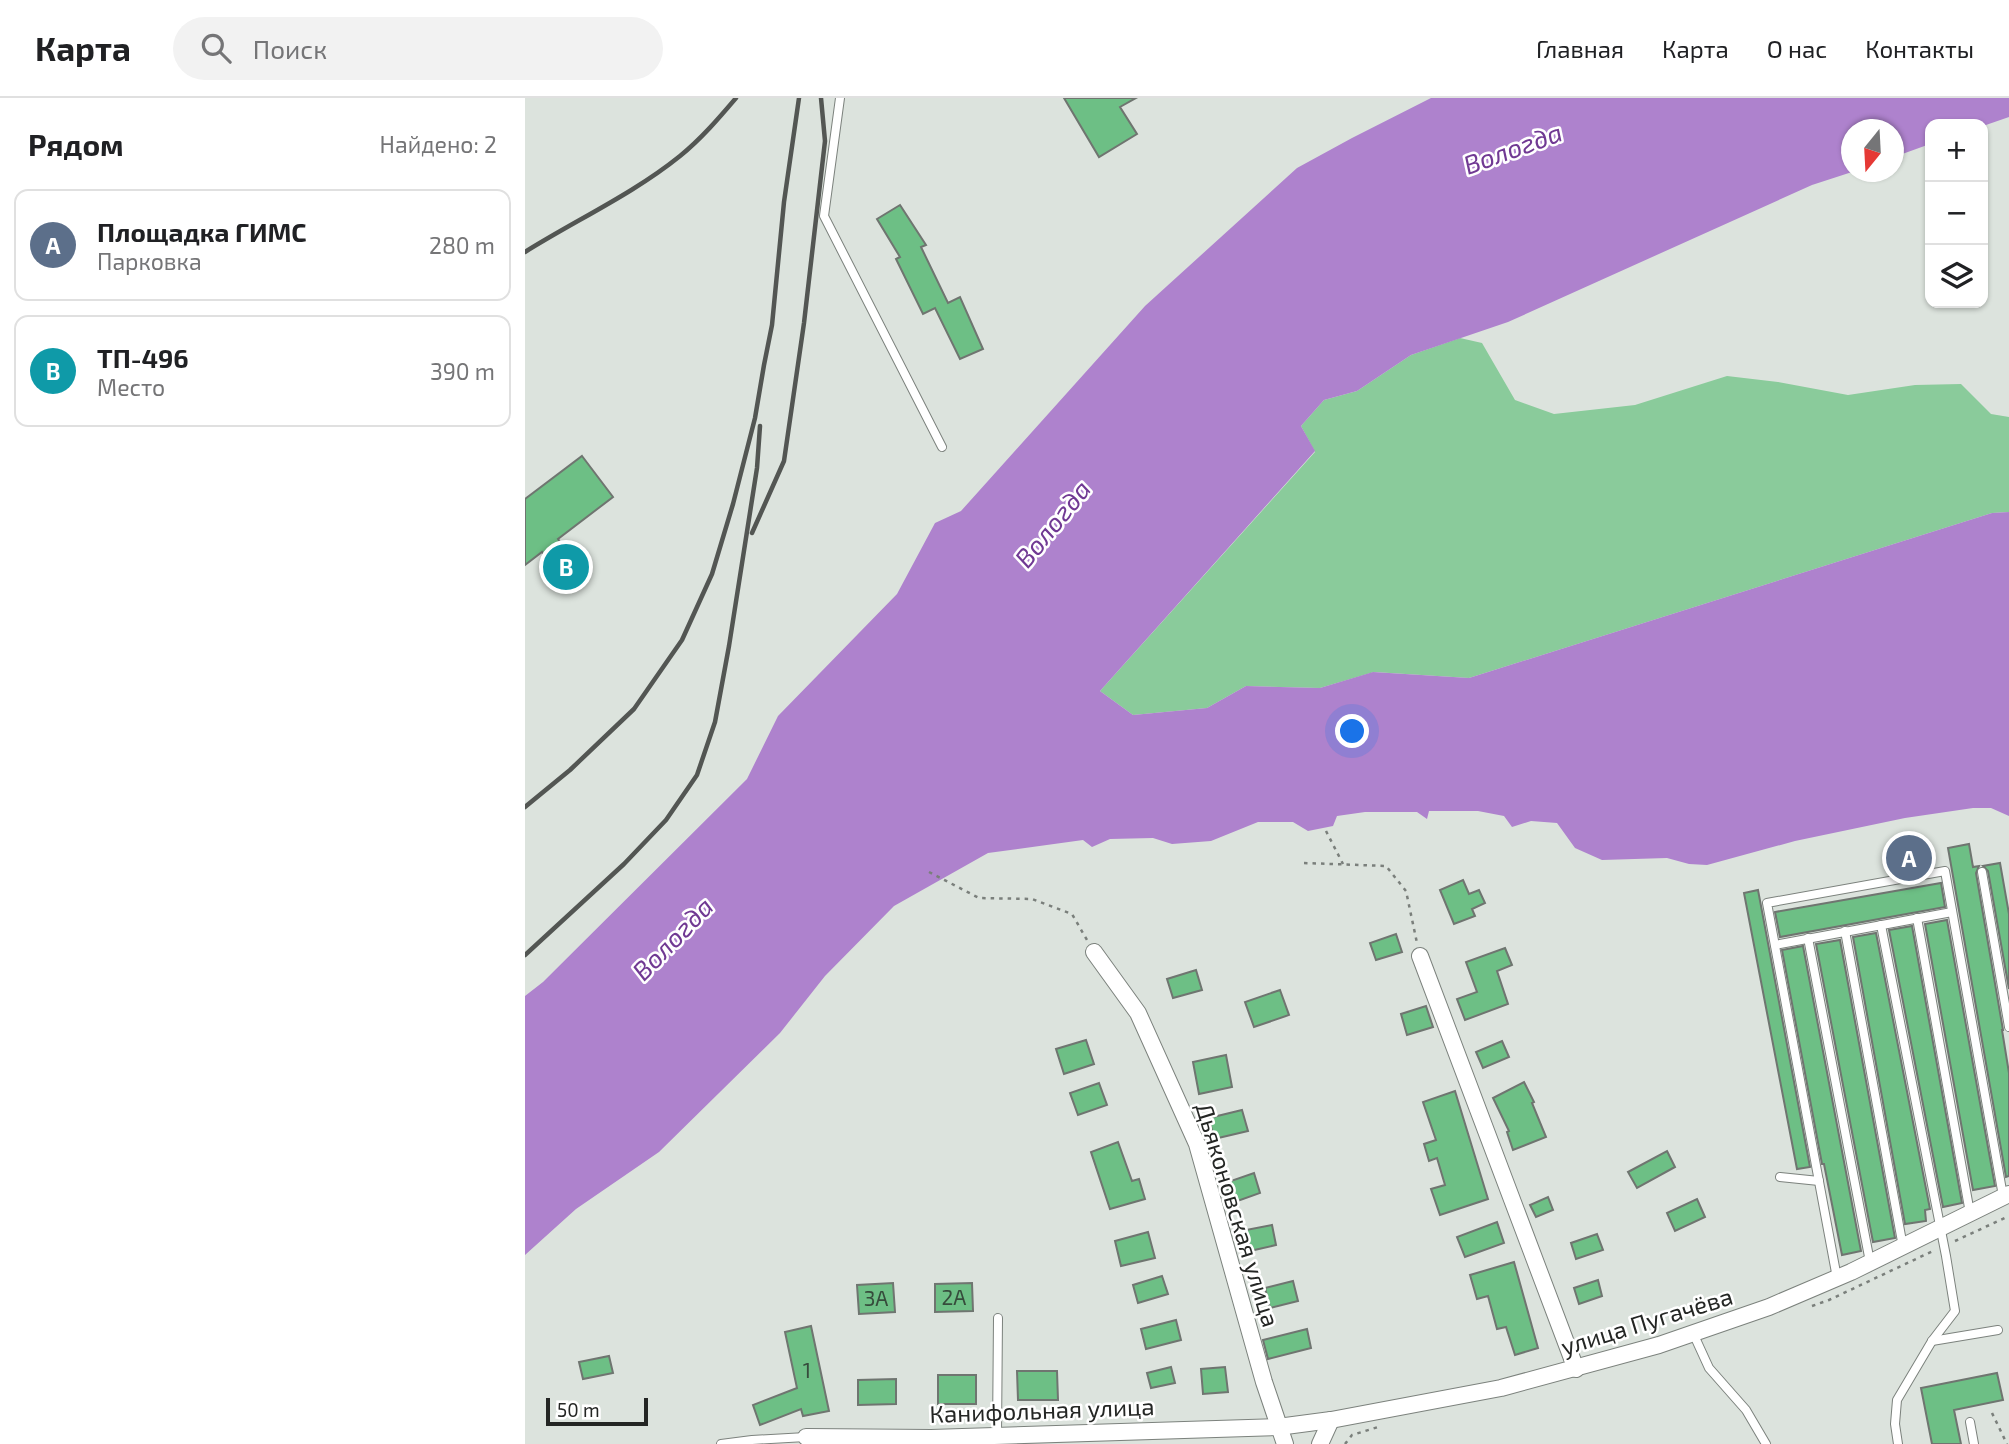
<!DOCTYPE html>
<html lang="ru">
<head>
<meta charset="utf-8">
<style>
	:root { --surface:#fff; --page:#f2f2f2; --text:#202124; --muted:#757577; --line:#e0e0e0; --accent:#b45309 }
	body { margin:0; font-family:"Exo 2",sans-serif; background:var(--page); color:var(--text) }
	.controls { position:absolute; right:21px; top:21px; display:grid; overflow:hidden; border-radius:14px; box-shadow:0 2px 5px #0004 }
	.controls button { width:63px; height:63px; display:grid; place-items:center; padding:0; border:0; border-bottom:2px solid var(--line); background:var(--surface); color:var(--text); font:35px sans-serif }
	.compass { position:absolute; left:1316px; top:21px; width:63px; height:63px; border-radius:50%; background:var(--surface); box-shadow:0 2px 5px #0004; rotate:198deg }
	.scale { position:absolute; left:21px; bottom:18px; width:102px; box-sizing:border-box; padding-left:7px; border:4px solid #242624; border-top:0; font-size:19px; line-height:24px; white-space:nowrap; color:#242624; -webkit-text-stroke:5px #fff; paint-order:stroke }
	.you { position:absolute; left:828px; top:634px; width:24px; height:24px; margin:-18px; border:5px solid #fff; border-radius:50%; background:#1a73e8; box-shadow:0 0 0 10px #1a73e833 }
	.badge { display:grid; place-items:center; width:46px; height:46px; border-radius:50%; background:var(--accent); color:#fff; font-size:23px; font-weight:700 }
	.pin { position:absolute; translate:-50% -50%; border:4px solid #fff; box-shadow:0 2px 7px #0006 }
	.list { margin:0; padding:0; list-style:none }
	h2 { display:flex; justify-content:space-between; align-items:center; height:91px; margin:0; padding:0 28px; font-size:30px }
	h2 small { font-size:23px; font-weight:400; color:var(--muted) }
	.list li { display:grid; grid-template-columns:46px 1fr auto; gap:21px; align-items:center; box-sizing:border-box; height:112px; margin:0 14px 14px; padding:0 14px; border:2px solid var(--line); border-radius:14px }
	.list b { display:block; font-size:26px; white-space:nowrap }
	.list p { margin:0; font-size:23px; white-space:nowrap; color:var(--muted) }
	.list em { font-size:23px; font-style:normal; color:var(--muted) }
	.icon { flex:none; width:38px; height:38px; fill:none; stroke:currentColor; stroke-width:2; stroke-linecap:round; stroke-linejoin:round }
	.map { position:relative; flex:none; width:1484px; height:1346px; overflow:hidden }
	header { display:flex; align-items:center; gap:42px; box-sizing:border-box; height:98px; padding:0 35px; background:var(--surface); border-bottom:2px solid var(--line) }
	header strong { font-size:33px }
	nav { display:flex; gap:38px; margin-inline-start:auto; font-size:24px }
	.search { width:490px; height:63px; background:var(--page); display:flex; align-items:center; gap:18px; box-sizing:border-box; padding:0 24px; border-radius:38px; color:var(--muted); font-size:26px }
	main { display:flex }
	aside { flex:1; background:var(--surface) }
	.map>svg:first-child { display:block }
	.green { fill:#8acb9b }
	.water { fill:#ae82cd }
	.building { fill:#6dbf85; stroke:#6f7570; stroke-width:2 }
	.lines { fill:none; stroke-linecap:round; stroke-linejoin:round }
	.lane-casing { stroke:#7c827d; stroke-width:10 }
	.street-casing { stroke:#7c827d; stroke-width:18 }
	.path { stroke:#7a7f7b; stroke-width:2.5; stroke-dasharray:3.5 5; stroke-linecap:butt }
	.lane { stroke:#fff; stroke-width:8 }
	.street { stroke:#fff; stroke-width:16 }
	.rail { stroke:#535653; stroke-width:4.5 }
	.labels { text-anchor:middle; stroke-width:5; stroke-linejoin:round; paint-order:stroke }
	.number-label { font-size:21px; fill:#364c3c }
	.street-label { font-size:24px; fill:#242624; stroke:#fff }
	.water-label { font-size:26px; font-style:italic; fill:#703993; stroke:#fff }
</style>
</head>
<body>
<header>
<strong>Карта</strong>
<div class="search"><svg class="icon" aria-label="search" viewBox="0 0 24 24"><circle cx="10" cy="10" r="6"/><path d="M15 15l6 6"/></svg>Поиск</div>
<nav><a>Главная</a><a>Карта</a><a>О нас</a><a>Контакты</a></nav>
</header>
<main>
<aside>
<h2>Рядом<small>Найдено: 2</small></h2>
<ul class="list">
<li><span class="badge" style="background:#5c6f8a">A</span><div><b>Площадка ГИМС</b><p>Парковка</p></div><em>280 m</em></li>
<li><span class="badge" style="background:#0f9aa8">B</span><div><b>ТП-496</b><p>Место</p></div><em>390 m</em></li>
</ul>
</aside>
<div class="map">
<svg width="1484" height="1346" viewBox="0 0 1484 1346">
	<rect width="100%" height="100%" fill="#dce3dd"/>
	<polygon class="green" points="935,240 957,245 990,302 1029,316 1110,307 1202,278 1253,284 1323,297 1390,287 1436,286 1466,316 1484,319 1484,414 1467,415 944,580 849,574 795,590 721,588 682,610 608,617 575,593 790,354 776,328 799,302 832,293 886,257"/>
	<polygon class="water" points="906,0 1484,0 1484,19 1458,28 1458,26 1405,26 1405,46 1369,59 1368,32 1326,32 1327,74 1287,87 983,224 886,257 832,293 799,302 776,328 790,353 575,593 608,617 682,610 721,588 795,590 848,574 944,580 1467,415 1484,414 1484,718 1466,710 1448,710 1380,720 1270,743 1182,767 1164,766 1142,760 1077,762 1050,750 1032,725 1006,723 987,729 979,718 953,713 904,713 902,721 892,714 840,714 812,718 808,728 783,733 768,724 733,724 686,743 647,746 628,740 585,741 567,749 558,742 463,755 369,808 300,878 255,935 134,1054 51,1111 0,1157 0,898 18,884 222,681 253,618 372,496 410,425 436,413 620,208 772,70 827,40"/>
	<g class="building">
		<polygon points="539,0 611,0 595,9 612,36 574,59"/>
		<polygon points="375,107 401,147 396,149 423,205 435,199 458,251 435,261 410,210 398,216 371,161 375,159 352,121"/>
		<polygon points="57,358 88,399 33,441 53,468 37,480 17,454 0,467 0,401"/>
		<polygon points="1444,746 1448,769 1454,768 1451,775 1478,932 1477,932 1484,975 1484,1078 1481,1079 1423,750"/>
		<polygon points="1475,765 1484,816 1484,891 1463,773 1458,768"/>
		<polygon points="938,782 944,796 954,792 960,805 947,811 950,818 929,826 915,792"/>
		<polygon points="1416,785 1420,809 1255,839 1250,814"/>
		<polygon points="1233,792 1285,1069 1272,1071 1219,795"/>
		<polygon points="1422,822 1470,1088 1448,1092 1400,826"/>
		<polygon points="1387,828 1437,1105 1418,1109 1364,832"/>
		<polygon points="1351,835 1405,1111 1400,1112 1401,1123 1380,1126 1328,839"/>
		<polygon points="871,836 877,854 851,862 845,845"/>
		<polygon points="1315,842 1370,1140 1348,1144 1291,846"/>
		<polygon points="1278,848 1336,1153 1317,1157 1299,1066 1297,1066 1257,852"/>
		<polygon points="980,850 987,867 972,873 983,906 940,922 932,901 952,894 941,864"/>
		<polygon points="671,872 677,892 648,900 642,881"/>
		<polygon points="755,892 764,917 729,929 720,904"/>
		<polygon points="901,908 908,929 882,937 876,916"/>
		<polygon points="561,942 569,966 539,976 531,951"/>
		<polygon points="977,943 984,959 958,970 951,954"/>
		<polygon points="701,957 707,989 674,996 668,964"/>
		<polygon points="999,984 1009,1004 1007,1005 1021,1039 988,1052 982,1034 984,1033 968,1000"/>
		<polygon points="574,985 582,1007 553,1017 545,995"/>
		<polygon points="930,993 963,1101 915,1117 906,1091 920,1087 912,1060 904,1063 899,1046 911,1042 898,1004"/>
		<polygon points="717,1012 723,1033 689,1041 684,1020"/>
		<polygon points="593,1044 607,1083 614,1081 620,1101 585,1111 566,1054"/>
		<polygon points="1142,1053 1150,1069 1112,1090 1103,1074"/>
		<polygon points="729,1075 735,1095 707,1105 700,1085"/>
		<polygon points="1023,1099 1028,1112 1011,1119 1005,1107"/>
		<polygon points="1172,1101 1180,1119 1150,1133 1142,1115"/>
		<polygon points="972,1124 979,1145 940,1159 932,1139"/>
		<polygon points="747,1127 751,1147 725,1153 721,1132"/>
		<polygon points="623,1134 630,1160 596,1168 590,1143"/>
		<polygon points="1072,1136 1078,1152 1051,1161 1046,1145"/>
		<polygon points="989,1164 1013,1250 990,1257 981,1229 972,1231 963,1198 952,1201 945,1177"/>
		<polygon points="637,1178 643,1196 613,1205 608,1187"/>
		<polygon points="1073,1182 1077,1198 1054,1206 1049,1190"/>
		<polygon points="768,1183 773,1203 745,1210 740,1190"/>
		<polygon points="368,1185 370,1214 334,1216 332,1187"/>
		<polygon points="447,1185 448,1213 410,1214 410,1186"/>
		<polygon points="651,1222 656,1242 621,1251 616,1231"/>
		<polygon points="286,1228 304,1313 278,1318 276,1311 235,1327 228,1307 272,1290 260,1234"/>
		<polygon points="782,1231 786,1250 743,1261 738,1242"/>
		<polygon points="84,1258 88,1275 58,1281 54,1264"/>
		<polygon points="646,1269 650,1285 626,1290 622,1275"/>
		<polygon points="700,1269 703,1294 678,1296 676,1271"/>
		<polygon points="492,1273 532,1273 533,1302 493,1302"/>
		<polygon points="1472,1275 1478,1302 1429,1312 1436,1346 1407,1346 1396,1290"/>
		<rect x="413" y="1277" width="38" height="29"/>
		<polygon points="371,1281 371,1306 333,1307 333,1282"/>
	</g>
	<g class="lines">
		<g class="lane-casing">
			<g id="lane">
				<polyline points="315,0 299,118 417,349"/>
				<polyline points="1457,774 1484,929"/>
				<polyline points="1392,820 1445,1115"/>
				<polyline points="1356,827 1421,1158 1430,1213 1407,1243 1372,1302 1370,1326 1373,1346"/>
				<polyline points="1320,833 1378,1149"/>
				<polyline points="1283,840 1345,1164"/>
				<polyline points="1250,847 1427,814"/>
				<polyline points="1255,1079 1294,1083"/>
				<polyline points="1312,1180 1242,805 1420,773 1478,1098"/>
				<polyline points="1168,1235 1184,1270 1221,1312 1241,1346"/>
				<polyline points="1407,1243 1473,1232"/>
				<polyline points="1445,1324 1449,1346"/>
				<polyline points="472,1337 473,1220"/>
				<polyline points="196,1346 227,1342 281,1339"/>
			</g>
		</g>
		<g class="street-casing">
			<g id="street">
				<polyline points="569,854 613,915 672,1046 739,1284 760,1346"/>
				<polyline points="895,858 1051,1271"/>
				<polyline points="281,1339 406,1340 753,1329 806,1322 976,1290 1134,1247 1244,1209 1326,1174 1484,1096"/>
				<polyline points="795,1346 806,1322"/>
			</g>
		</g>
		<g class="path">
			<polyline points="801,733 818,766"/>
			<polyline points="779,765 861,768 881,793 892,845"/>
			<polyline points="404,774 454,800 507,801 547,816 562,842"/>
			<polyline points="1430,1143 1484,1118"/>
			<polyline points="1287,1208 1304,1202 1408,1153"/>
			<polyline points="1467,1315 1482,1346"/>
			<polyline points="820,1346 827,1337 853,1329"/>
		</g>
		<use href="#lane" class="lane"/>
		<use href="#street" class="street"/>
		<g class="rail">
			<path d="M0,154C51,122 108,96 155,58C176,41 194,20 211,0"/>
			<polyline points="227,435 259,363 279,225 300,43 296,0"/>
			<polyline points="0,709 45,672 109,611 157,542 187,476 208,406 230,320 239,267 247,227 259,104 274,0"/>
			<polyline points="0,857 99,766 141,722 172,677 190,624 204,548 232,370 235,328"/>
		</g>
	</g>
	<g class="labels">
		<g class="number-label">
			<text x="429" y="1207">2А</text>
			<text x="351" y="1208">3А</text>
			<text x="282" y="1280">1</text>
		</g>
		<g class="street-label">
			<text transform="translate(712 1117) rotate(73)" y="8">Дьяконовская улица</text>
			<text transform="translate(1122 1224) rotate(-17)" y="8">улица Пугачёва</text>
			<text transform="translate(517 1313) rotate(-2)" y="8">Канифольная улица</text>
		</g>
		<g class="water-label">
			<text transform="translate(988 51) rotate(-20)" y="9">Вологда</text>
			<text transform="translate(528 426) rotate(-51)" y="9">Вологда</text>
			<text transform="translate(148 841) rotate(-46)" y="9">Вологда</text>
		</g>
	</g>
</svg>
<div class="controls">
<button>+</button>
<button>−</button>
<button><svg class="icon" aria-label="layers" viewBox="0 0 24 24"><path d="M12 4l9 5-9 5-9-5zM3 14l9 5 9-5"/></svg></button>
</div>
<svg class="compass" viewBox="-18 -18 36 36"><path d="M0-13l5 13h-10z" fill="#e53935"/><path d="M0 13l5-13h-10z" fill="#757577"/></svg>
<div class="scale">50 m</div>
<div class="you"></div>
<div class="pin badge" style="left:1384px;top:760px;background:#5c6f8a">A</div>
<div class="pin badge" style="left:41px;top:469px;background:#0f9aa8">B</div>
</div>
</main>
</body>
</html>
